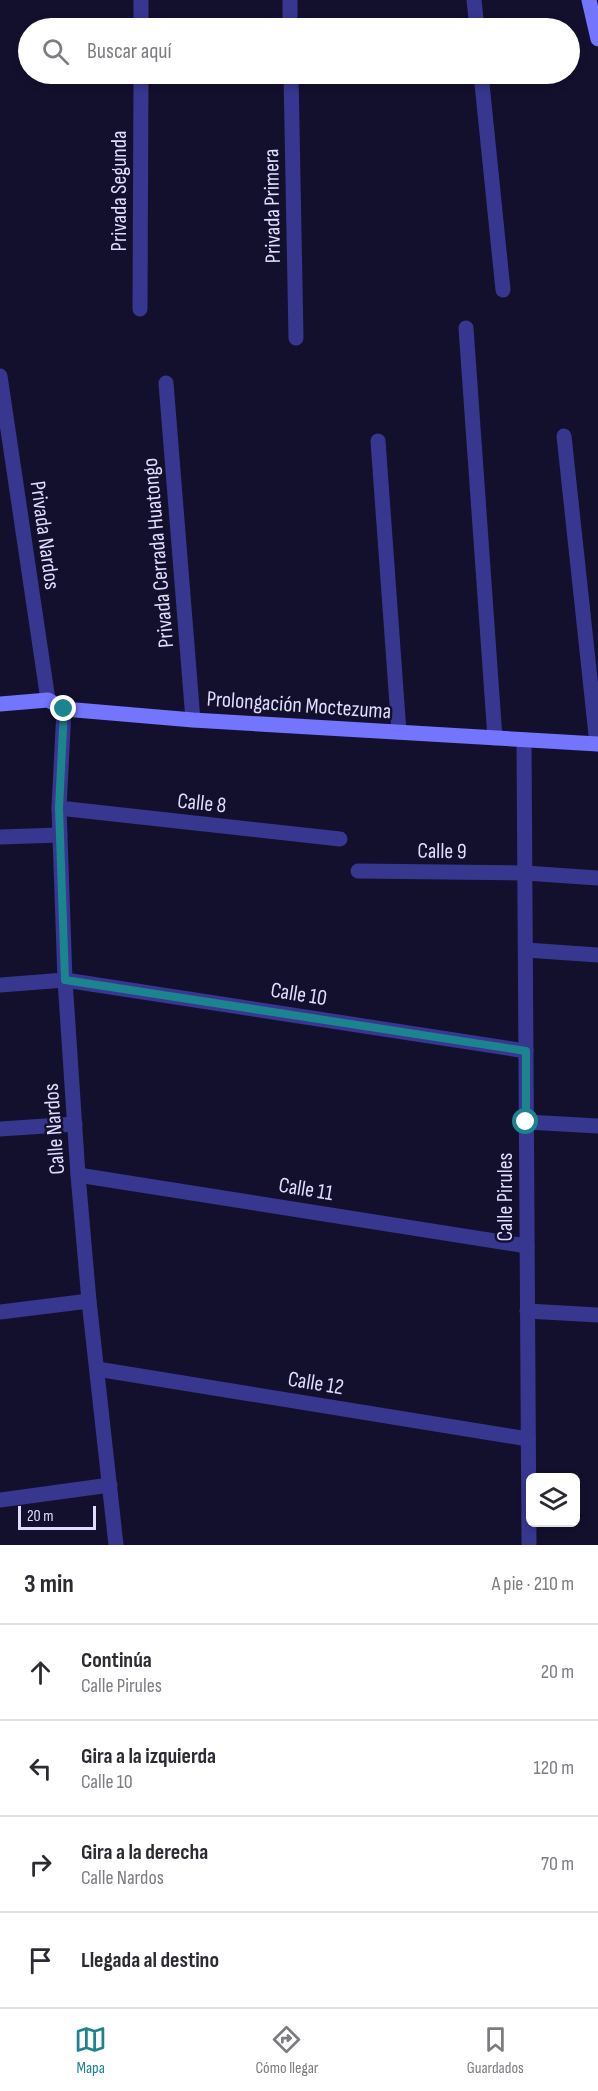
<!DOCTYPE html>
<html lang="es">
<head>
<meta charset="utf-8">
<style>
	:root { --surface:#fff; --page:#f2f2f3; --text:#2b2b33; --muted:#7c7c81; --line:#e1e1e2; --accent:#1b848f }
	body { margin:0; font-family:"Sofia Sans Condensed",sans-serif; background:var(--page); color:var(--text) }
	.controls { position:absolute; right:18px; bottom:18px; display:grid; overflow:hidden; border-radius:9px; box-shadow:0 3px 9px #0003 }
	.controls button { width:54px; height:54px; display:grid; place-items:center; padding:0; border:0; border-bottom:2px solid var(--line); background:var(--surface); color:var(--text); font:30px sans-serif }
	.scale { position:absolute; left:18px; bottom:15px; width:78px; box-sizing:border-box; padding-left:6px; border:3px solid #dfdcff; border-top:0; font-size:16px; line-height:21px; white-space:nowrap; color:#dfdcff; -webkit-text-stroke:4px #13102e; paint-order:stroke }
	.stop { position:absolute; width:18px; height:18px; margin:-14px; border:4px solid #1b848f; border-radius:50%; background:#fff }
	.stop.end { background:#1b848f; border-color:#fff; box-shadow:0 2px 6px #0008 }
	.list { margin:0; padding:0; list-style:none }
	h2 { display:flex; justify-content:space-between; align-items:center; height:78px; margin:0; padding:0 24px; font-size:26px }
	h2 small { font-size:20px; font-weight:400; color:var(--muted) }
	.list li { display:grid; grid-template-columns:39px 1fr auto; gap:18px; align-items:center; box-sizing:border-box; height:96px; padding:0 24px; border-top:2px solid var(--line) }
	.list b { display:block; font-size:22px; white-space:nowrap }
	.list p { margin:0; font-size:20px; white-space:nowrap; color:var(--muted) }
	.list em { font-size:20px; font-style:normal; color:var(--muted) }
	.icon { flex:none; width:33px; height:33px; fill:none; stroke:currentColor; stroke-width:2; stroke-linecap:round; stroke-linejoin:round }
	.map { position:relative; flex:none; width:598px; height:1545px; overflow:hidden }
	.search { position:absolute; background:var(--surface); box-shadow:0 3px 9px #0003; left:18px; right:18px; top:18px; height:66px; display:flex; align-items:center; gap:15px; box-sizing:border-box; padding:0 21px; border-radius:33px; color:var(--muted); font-size:22px }
	.sheet { height:462px; background:var(--surface) }
	nav { display:flex; justify-content:space-around; align-items:center; box-sizing:border-box; height:84px; border-top:2px solid var(--line); background:var(--surface); font-size:16px; color:var(--muted) }
	nav a { display:grid; justify-items:center; gap:3px }
	nav .on { color:var(--accent) }
	.map>svg:first-child { display:block }
	.lines { fill:none; stroke-linecap:round; stroke-linejoin:round }
	.street { stroke:#373790; stroke-width:15 }
	.secondary { stroke:#7375ff; stroke-width:15 }
	.route { stroke:#1b848f; stroke-width:8 }
	.labels { text-anchor:middle; stroke-width:5; stroke-linejoin:round; paint-order:stroke }
	.street-label { font-size:22px; fill:#dfdcff; stroke:#13102e }
</style>
</head>
<body>
<div class="map">
<svg width="598" height="1545" viewBox="0 0 598 1545">
	<rect width="100%" height="100%" fill="#13102e"/>
	<g class="lines">
		<g class="street">
			<polyline points="290,0 290,28"/>
			<polyline points="474,0 477,28"/>
			<polyline points="141,28 141,0"/>
			<polyline points="291,74 296,338"/>
			<polyline points="481,74 503,290"/>
			<polyline points="140,309 141,74"/>
			<polyline points="466,328 495,738"/>
			<polyline points="0,376 48,700"/>
			<polyline points="166,383 193,720"/>
			<polyline points="564,436 597,744"/>
			<polyline points="378,441 399,732"/>
			<polyline points="64,709 59,808 65,980 78,1175 89,1301 116,1545"/>
			<polyline points="524,740 529,1545"/>
			<polyline points="59,808 340,839"/>
			<polyline points="0,837 60,835"/>
			<polyline points="358,871 525,873 598,878"/>
			<polyline points="526,950 598,955"/>
			<polyline points="0,985 65,980 526,1051"/>
			<polyline points="526,1122 598,1126"/>
			<polyline points="0,1129 75,1124"/>
			<polyline points="78,1175 527,1246"/>
			<polyline points="527,1311 598,1315"/>
			<polyline points="0,1312 89,1301"/>
			<polyline points="97,1369 528,1439"/>
			<polyline points="0,1500 110,1485"/>
		</g>
		<g class="secondary">
			<polyline points="589,0 598,39"/>
			<polyline points="0,704 48,700 64,709 193,720 598,744"/>
		</g>
	</g>
	<g class="lines">
		<polyline class="route" points="64,709 59,808 65,980 526,1051 526,1122"/>
	</g>
	<g class="labels">
		<g class="street-label">
			<text transform="translate(118 191) rotate(-90)" y="8">Privada Segunda</text>
			<text transform="translate(271 206) rotate(-91)" y="8">Privada Primera</text>
			<text transform="translate(46 535) rotate(82)" y="8">Privada Nardos</text>
			<text transform="translate(157 553) rotate(-95)" y="8">Privada Cerrada Huatongo</text>
			<text transform="translate(299 704) rotate(4)" y="8">Prolongación Moctezuma</text>
			<text transform="translate(202 802) rotate(6)" y="8">Calle 8</text>
			<text transform="translate(442 850) rotate(1)" y="8">Calle 9</text>
			<text transform="translate(299 993) rotate(9)" y="8">Calle 10</text>
			<text transform="translate(53 1129) rotate(-94)" y="8">Calle Nardos</text>
			<text transform="translate(306 1188) rotate(9)" y="8">Calle 11</text>
			<text transform="translate(504 1197) rotate(-90)" y="8">Calle Pirules</text>
			<text transform="translate(316 1382) rotate(9)" y="8">Calle 12</text>
		</g>
	</g>
</svg>
<div class="controls">
<button><svg class="icon" aria-label="layers" viewBox="0 0 24 24"><path d="M12 4l9 5-9 5-9-5zM3 14l9 5 9-5"/></svg></button>
</div>
<div class="scale">20 m</div>
<div class="stop" style="left:526px;top:1122px"></div>
<div class="stop end" style="left:64px;top:709px"></div>
<div class="search"><svg class="icon" aria-label="search" viewBox="0 0 24 24"><circle cx="10" cy="10" r="6"/><path d="M15 15l6 6"/></svg>Buscar aquí</div>
</div>
<section class="sheet">
<h2>3 min<small>A pie · 210 m</small></h2>
<ul class="list">
<li><svg class="icon" aria-label="ahead" viewBox="0 0 24 24"><path d="M12 20V5M6 11l6-6 6 6"/></svg><div><b>Continúa</b><p>Calle Pirules</p></div><em>20 m</em></li>
<li><svg class="icon" aria-label="left" viewBox="0 0 24 24"><path d="M17 20v-9H6M10 6l-5 5 5 5"/></svg><div><b>Gira a la izquierda</b><p>Calle 10</p></div><em>120 m</em></li>
<li><svg class="icon" aria-label="right" viewBox="0 0 24 24"><path d="M7 20v-9h11M14 6l5 5-5 5"/></svg><div><b>Gira a la derecha</b><p>Calle Nardos</p></div><em>70 m</em></li>
<li><svg class="icon" aria-label="arrive" viewBox="0 0 24 24"><path d="M6 21V4h12l-3 4 3 4H6"/></svg><div><b>Llegada al destino</b></div></li>
</ul>
</section>
<nav>
<a class="on"><svg class="icon" aria-label="map" viewBox="0 0 24 24"><path d="M3 6l6-2 6 2 6-2v14l-6 2-6-2-6 2zM9 4v14M15 6v14"/></svg>Mapa</a>
<a><svg class="icon" aria-label="directions" viewBox="0 0 24 24"><path d="M12 3l9 9-9 9-9-9zM9 14v-3h6M13 9l2 2-2 2"/></svg>Cómo llegar</a>
<a><svg class="icon" aria-label="saved" viewBox="0 0 24 24"><path d="M7 4h10v16l-5-4-5 4z"/></svg>Guardados</a>
</nav>
</body>
</html>
